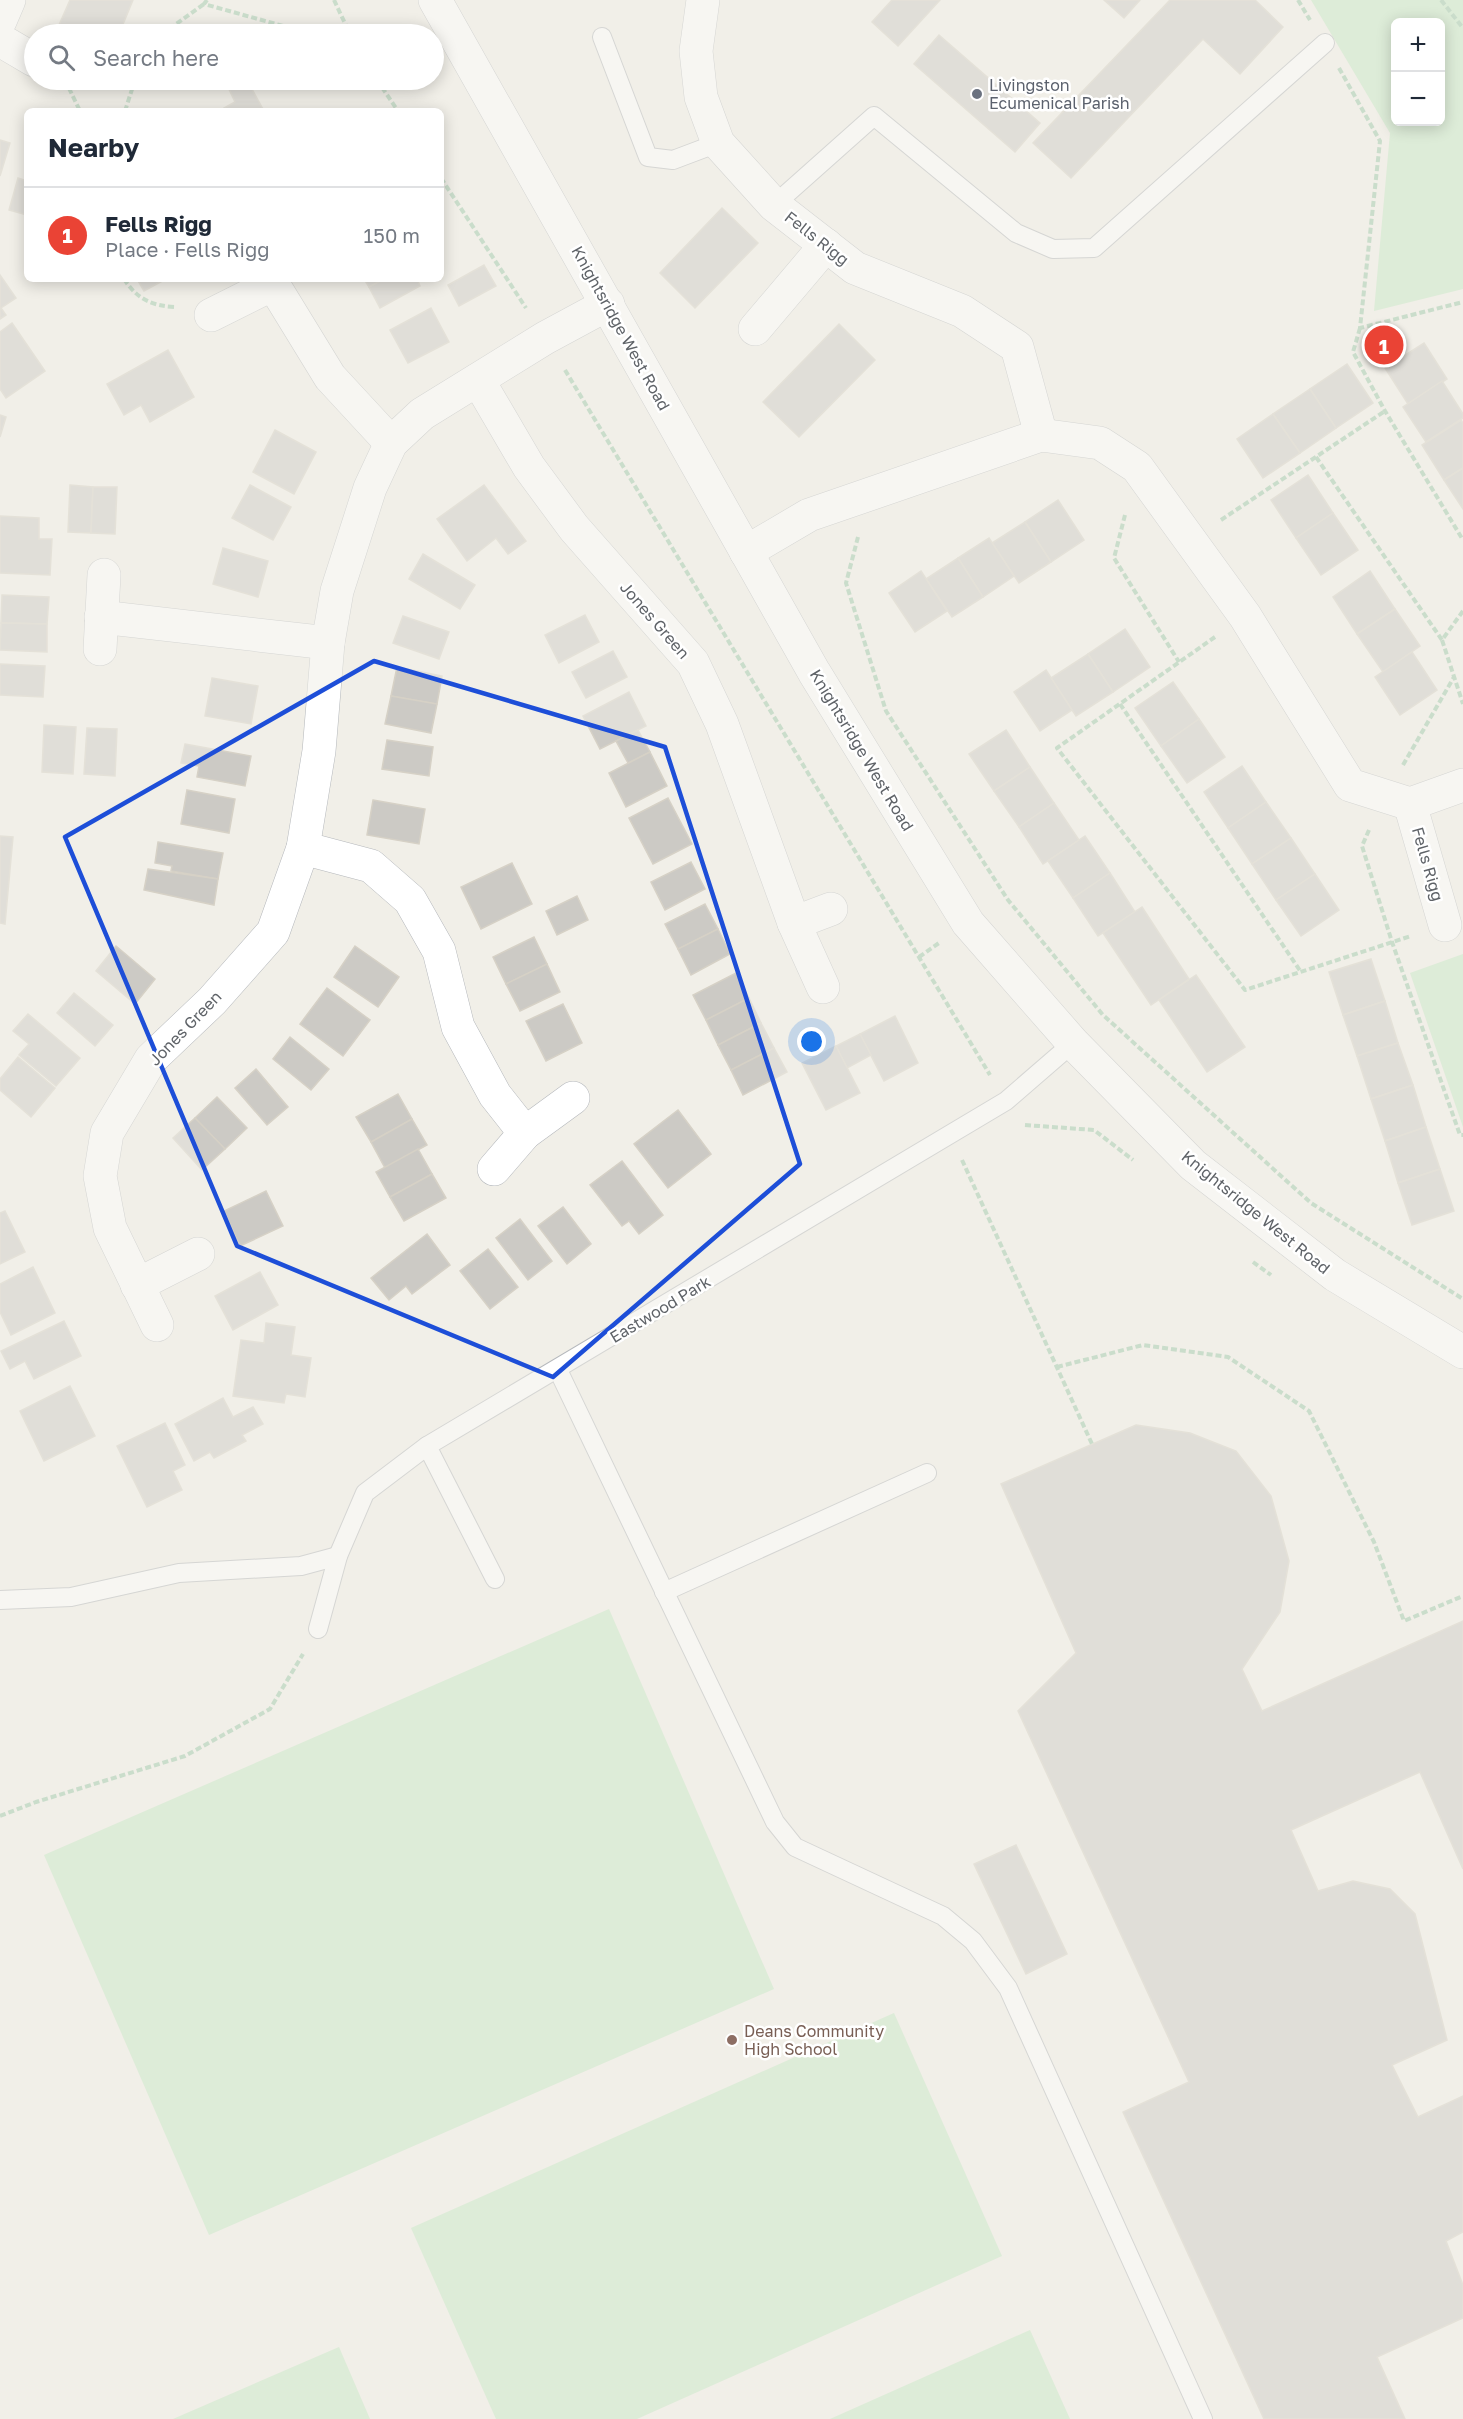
<!DOCTYPE html>
<html lang="en">
<head>
<meta charset="utf-8">
<style>
	:root { --surface:#fff; --page:#f2f2f3; --text:#1f2937; --muted:#747a83; --line:#e0e1e3; --accent:#ea4335 }
	body { margin:0; font-family:"Golos Text",sans-serif; background:var(--page); color:var(--text) }
	.controls { position:absolute; right:18px; top:18px; display:grid; overflow:hidden; border-radius:9px; box-shadow:0 3px 15px #0003 }
	.controls button { width:54px; height:54px; display:grid; place-items:center; padding:0; border:0; border-bottom:2px solid var(--line); background:var(--surface); color:var(--text); font:30px sans-serif }
	.you { position:absolute; left:812px; top:1042px; width:21px; height:21px; margin:-15px; border:4px solid #fff; border-radius:50%; background:#1a73e8; box-shadow:0 0 0 9px #1a73e833 }
	.badge { display:grid; place-items:center; width:39px; height:39px; border-radius:50%; background:var(--accent); color:#fff; font-size:20px; font-weight:700 }
	.pin { position:absolute; translate:-50% -50%; border:3px solid #fff; box-shadow:0 2px 6px #0006 }
	.list { margin:0; padding:0; list-style:none }
	h2 { display:flex; justify-content:space-between; align-items:center; height:78px; margin:0; padding:0 24px; font-size:26px }
	h2 small { font-size:20px; font-weight:400; color:var(--muted) }
	.list li { display:grid; grid-template-columns:39px 1fr auto; gap:18px; align-items:center; box-sizing:border-box; height:96px; padding:0 24px; border-top:2px solid var(--line) }
	.list b { display:block; font-size:22px; white-space:nowrap }
	.list p { margin:0; font-size:20px; white-space:nowrap; color:var(--muted) }
	.list em { font-size:20px; font-style:normal; color:var(--muted) }
	.icon { flex:none; width:33px; height:33px; fill:none; stroke:currentColor; stroke-width:2; stroke-linecap:round; stroke-linejoin:round }
	.map { position:relative; flex:none; width:1463px; height:2419px; overflow:hidden }
	.search { position:absolute; background:var(--surface); box-shadow:0 3px 15px #0003; left:24px; top:24px; width:420px; height:66px; display:flex; align-items:center; gap:15px; box-sizing:border-box; padding:0 21px; border-radius:33px; color:var(--muted); font-size:22px }
	.panel { position:absolute; background:var(--surface); box-shadow:0 3px 15px #0003; left:24px; top:108px; width:420px; height:174px; border-radius:9px }
	.map>svg:first-child { display:block }
	.green { fill:#c5e8c5; fill-rule:evenodd }
	.building { fill:#cccac5; stroke:#d6d1c6; stroke-width:1.5 }
	.lines { fill:none; stroke-linecap:round; stroke-linejoin:round }
	.service-casing { stroke:#b5b8bc; stroke-width:20 }
	.minor-casing { stroke:#b5b8bc; stroke-width:34 }
	.tertiary-casing { stroke:#b5b8bc; stroke-width:34 }
	.path { stroke:#9cc7a9; stroke-width:4; stroke-dasharray:6 3; stroke-linecap:butt }
	.service { stroke:#fff; stroke-width:18 }
	.minor { stroke:#fff; stroke-width:33 }
	.tertiary { stroke:#fff; stroke-width:33 }
	.marked { fill:none; stroke:#1d4ed8; stroke-width:4.5; stroke-linejoin:round }
	.worship-dot { fill:#6b7280; stroke:#fff; stroke-width:2 }
	.education-dot { fill:#8d6e63; stroke:#fff; stroke-width:2 }
	.labels { text-anchor:middle; stroke-width:5; stroke-linejoin:round; paint-order:stroke }
	.worship-label { font-size:16px; fill:#5b616d; stroke:#fff; text-anchor:start }
	.street-label { font-size:16px; fill:#5f6368; stroke:#fff }
	.education-label { font-size:16px; fill:#785e54; stroke:#fff; text-anchor:start }
</style>
</head>
<body>
<div class="map">
<svg width="1463" height="2419" viewBox="0 0 1463 2419">
	<rect width="100%" height="100%" fill="#f1efe8"/>
	<g class="green">
		<path d="M1311,0H1463V289L1374,311L1390,133ZM1440,22V122H1396V22Z"/>
		<polygon points="1463,954 1463,1127 1410,973"/>
		<polygon points="609,1609 774,1989 209,2235 44,1855"/>
		<polygon points="894,2013 1002,2256 637,2419 496,2419 411,2228"/>
		<polygon points="1030,2330 1070,2419 830,2419"/>
		<polygon points="339,2347 370,2419 173,2419"/>
	</g>
	<g class="building">
		<polygon points="70,0 133,0 119,34 55,34"/>
		<polygon points="892,0 940,0 898,46 872,22"/>
		<polygon points="1104,0 1140,0 1124,18"/>
		<polygon points="1170,0 1255,0 1283,27 1240,74 1203,39 1071,178 1033,143"/>
		<polygon points="939,35 1040,123 1015,152 914,64"/>
		<polygon points="236,80 247,80 264,111 226,111 224,108 235,102 227,85"/>
		<polygon points="0,140 10,143 0,176"/>
		<polygon points="18,178 27,181 27,215 9,210"/>
		<polygon points="722,208 758,243 695,308 660,273"/>
		<polygon points="484,265 496,286 459,306 448,285"/>
		<polygon points="0,275 16,298 1,308 6,315 0,319"/>
		<polygon points="137,279 166,279 144,291"/>
		<polygon points="364,279 384,279 369,287"/>
		<polygon points="384,279 417,279 420,286 380,308 369,287"/>
		<polygon points="431,308 449,342 408,363 390,330"/>
		<polygon points="12,323 45,371 6,398 0,389 0,332"/>
		<polygon points="839,324 875,360 799,437 763,402"/>
		<polygon points="1386,336 1393,348 1383,355 1375,343"/>
		<polygon points="1424,343 1447,379 1408,404 1385,368"/>
		<polygon points="168,350 194,397 150,422 141,405 124,415 107,384"/>
		<polygon points="1347,364 1373,403 1336,428 1310,389"/>
		<polygon points="1442,381 1463,414 1463,418 1426,442 1403,407"/>
		<polygon points="1310,389 1336,428 1300,453 1273,414"/>
		<polygon points="1273,414 1300,453 1263,478 1237,439"/>
		<polygon points="0,415 6,417 0,437"/>
		<polygon points="1461,420 1463,423 1463,468 1444,480 1422,445"/>
		<polygon points="275,430 316,452 294,494 253,472"/>
		<polygon points="1463,468 1463,509 1444,480"/>
		<polygon points="1308,475 1333,513 1296,538 1271,500"/>
		<polygon points="70,485 93,487 91,533 68,532"/>
		<polygon points="250,485 291,507 273,540 232,518"/>
		<polygon points="484,485 526,541 508,554 496,538 467,561 437,519"/>
		<polygon points="93,487 117,487 115,534 91,533"/>
		<polygon points="1058,500 1084,540 1051,562 1025,522"/>
		<polygon points="1333,513 1358,550 1321,575 1296,538"/>
		<polygon points="0,516 39,518 39,539 52,539 50,575 0,573"/>
		<polygon points="1025,522 1051,562 1019,583 992,543"/>
		<polygon points="989,538 1014,576 983,597 958,558"/>
		<polygon points="223,548 268,561 258,597 213,584"/>
		<polygon points="423,554 475,585 460,609 409,579"/>
		<polygon points="958,558 983,597 952,617 926,579"/>
		<polygon points="921,571 947,611 915,632 889,593"/>
		<polygon points="1370,571 1395,609 1357,634 1333,597"/>
		<polygon points="2,595 49,597 47,624 1,623"/>
		<polygon points="1395,609 1420,646 1383,672 1357,634"/>
		<polygon points="585,615 599,642 559,663 545,635"/>
		<polygon points="403,616 449,632 439,659 393,643"/>
		<polygon points="1,623 47,624 47,652 0,650"/>
		<polygon points="1125,629 1150,667 1113,692 1088,654"/>
		<polygon points="613,651 627,677 586,698 572,672"/>
		<polygon points="1412,652 1437,690 1400,715 1375,677"/>
		<polygon points="1088,654 1113,692 1076,716 1051,678"/>
		<polygon points="0,664 45,666 43,697 0,695"/>
		<polygon points="397,667 442,676 437,704 391,696"/>
		<polygon points="1046,670 1072,710 1040,731 1014,692"/>
		<polygon points="212,678 258,686 251,724 205,716"/>
		<polygon points="1173,682 1199,719 1161,746 1135,708"/>
		<polygon points="629,692 646,726 600,749 583,716"/>
		<polygon points="391,696 437,704 431,733 385,724"/>
		<polygon points="1199,719 1225,757 1187,783 1161,746"/>
		<polygon points="44,725 76,727 73,774 42,772"/>
		<polygon points="87,728 117,729 115,776 84,774"/>
		<polygon points="638,730 650,752 628,763 616,741"/>
		<polygon points="1006,730 1030,767 994,791 969,754"/>
		<polygon points="387,740 433,747 429,776 382,769"/>
		<polygon points="185,744 251,756 245,786 197,777 199,766 181,763"/>
		<polygon points="650,752 667,786 626,807 609,773"/>
		<polygon points="1242,766 1266,802 1228,828 1204,792"/>
		<polygon points="1030,767 1054,803 1019,827 994,791"/>
		<polygon points="187,790 235,799 229,833 181,824"/>
		<polygon points="668,798 692,844 653,864 629,818"/>
		<polygon points="373,800 425,809 419,844 367,835"/>
		<polygon points="1266,802 1291,838 1252,864 1228,828"/>
		<polygon points="1054,803 1079,840 1043,864 1019,827"/>
		<polygon points="0,836 13,837 5,924 0,923"/>
		<polygon points="1085,836 1110,873 1073,898 1048,861"/>
		<polygon points="1291,838 1315,874 1276,900 1252,864"/>
		<polygon points="158,842 223,853 218,879 171,871 172,866 155,863"/>
		<polygon points="691,862 705,889 665,910 651,882"/>
		<polygon points="512,863 532,904 481,929 461,887"/>
		<polygon points="148,869 218,879 214,905 144,890"/>
		<polygon points="1110,873 1135,912 1098,936 1073,898"/>
		<polygon points="1315,874 1339,910 1301,936 1276,900"/>
		<polygon points="577,896 588,920 557,935 546,911"/>
		<polygon points="705,904 718,929 678,949 665,924"/>
		<polygon points="1142,907 1189,979 1151,1005 1103,933"/>
		<polygon points="718,929 730,954 691,975 678,949"/>
		<polygon points="534,937 547,964 506,984 493,957"/>
		<polygon points="116,946 155,979 135,1004 96,971"/>
		<polygon points="355,946 399,977 378,1007 334,977"/>
		<polygon points="1371,959 1385,1001 1343,1015 1329,972"/>
		<polygon points="547,964 560,992 520,1011 506,984"/>
		<polygon points="736,973 749,998 706,1020 693,995"/>
		<polygon points="1196,975 1245,1047 1207,1072 1159,1000"/>
		<polygon points="327,988 370,1020 343,1056 300,1024"/>
		<polygon points="74,993 113,1025 95,1046 57,1013"/>
		<polygon points="749,998 761,1023 718,1045 706,1020"/>
		<polygon points="1385,1001 1398,1043 1357,1056 1343,1015"/>
		<polygon points="563,1004 582,1043 546,1061 526,1021"/>
		<polygon points="28,1014 80,1058 56,1086 19,1055 29,1044 13,1031"/>
		<polygon points="895,1016 918,1063 884,1081 860,1034"/>
		<polygon points="761,1023 774,1048 731,1070 718,1045"/>
		<polygon points="860,1034 871,1055 847,1068 836,1046"/>
		<polygon points="290,1037 329,1069 311,1090 273,1059"/>
		<polygon points="1398,1043 1413,1085 1371,1099 1357,1056"/>
		<polygon points="836,1046 860,1093 826,1110 802,1063"/>
		<polygon points="774,1048 787,1072 743,1095 731,1070"/>
		<polygon points="18,1057 55,1088 31,1117 0,1090 0,1079"/>
		<polygon points="256,1069 288,1107 267,1125 235,1088"/>
		<polygon points="1413,1085 1426,1127 1385,1141 1371,1099"/>
		<polygon points="398,1094 412,1119 371,1142 356,1117"/>
		<polygon points="217,1097 247,1128 225,1149 195,1118"/>
		<polygon points="678,1110 711,1154 668,1188 634,1144"/>
		<polygon points="195,1118 225,1149 202,1170 173,1138"/>
		<polygon points="412,1119 427,1145 385,1168 371,1142"/>
		<polygon points="1426,1127 1440,1169 1398,1183 1385,1141"/>
		<polygon points="418,1149 432,1174 390,1197 376,1172"/>
		<polygon points="622,1161 663,1215 639,1234 629,1221 622,1226 590,1185"/>
		<polygon points="1440,1169 1454,1211 1412,1225 1398,1183"/>
		<polygon points="432,1174 446,1198 404,1221 390,1197"/>
		<polygon points="266,1191 283,1226 240,1246 224,1211"/>
		<polygon points="563,1207 591,1244 567,1264 538,1226"/>
		<polygon points="5,1211 25,1252 0,1264 0,1213"/>
		<polygon points="520,1219 552,1261 528,1280 496,1238"/>
		<polygon points="427,1234 450,1265 412,1294 406,1286 389,1300 371,1278"/>
		<polygon points="488,1249 518,1287 490,1309 460,1271"/>
		<polygon points="33,1267 55,1313 11,1335 0,1312 0,1284"/>
		<polygon points="260,1272 278,1305 233,1330 215,1296"/>
		<polygon points="64,1321 81,1356 34,1379 25,1361 10,1369 1,1351"/>
		<polygon points="266,1323 295,1327 291,1355 311,1358 305,1397 286,1394 284,1403 233,1396 241,1340 264,1343"/>
		<polygon points="70,1386 95,1436 44,1461 20,1411"/>
		<polygon points="223,1398 233,1417 253,1407 263,1424 242,1435 246,1441 214,1458 210,1452 194,1461 175,1424"/>
		<polygon points="165,1423 185,1465 173,1471 182,1490 147,1507 117,1446"/>
		<polygon points="1136,1425 1190,1433 1236,1451 1271,1496 1289,1561 1280,1612 1242,1669 1262,1711 1463,1621 1463,1869 1420,1772 1291,1830 1318,1891 1353,1881 1390,1889 1415,1914 1447,2040 1392,2065 1418,2117 1463,2096 1463,2232 1446,2241 1463,2285 1463,2318 1377,2357 1405,2419 1264,2419 1123,2112 1189,2082 1018,1711 1076,1653 1001,1484"/>
		<polygon points="1016,1845 1067,1954 1026,1974 974,1864"/>
	</g>
	<g class="lines">
		<g class="service-casing">
			<g id="service">
				<polyline points="602,37 648,157 673,160 718,143"/>
				<polyline points="774,205 874,116 1016,233 1053,249 1094,248 1325,43"/>
				<polyline points="558,1370 775,1822 795,1847 943,1916 973,1941 1008,1988 1203,2419"/>
				<polyline points="427,1446 495,1579"/>
				<polyline points="664,1592 927,1473"/>
				<polyline points="0,1600 71,1597 179,1573 301,1566 338,1556"/>
				<polyline points="318,1629 338,1556 365,1493 427,1446 1006,1101 1073,1043"/>
			</g>
		</g>
		<g class="minor-casing">
			<g id="minor">
				<polyline points="703,0 696,51 701,97 718,143 774,205 855,268 962,311 1017,347 1041,435"/>
				<polyline points="0,21 9,0"/>
				<polyline points="0,40 34,60"/>
				<polyline points="211,315 273,284 330,377 391,443"/>
				<polyline points="755,329 826,245"/>
				<polyline points="478,380 529,467 574,528 693,663 722,724 794,923 823,987"/>
				<polyline points="746,552 809,515 1041,435 1100,443 1137,467 1245,616 1350,785 1410,804 1463,785"/>
				<polyline points="101,617 328,643"/>
				<polyline points="100,649 104,575"/>
				<polyline points="1410,804 1445,925"/>
				<polyline points="303,848 371,866 410,900 439,951 458,1027 495,1095 525,1133"/>
				<polyline points="794,923 831,909"/>
				<polyline points="494,1169 525,1133 573,1098"/>
				<polyline points="137,1285 198,1254"/>
				<polyline points="157,1325 110,1228 100,1176 107,1133 151,1059 212,1001 273,932 303,848 319,751 328,643 337,591 370,488 391,443 422,414 545,338 608,304"/>
			</g>
		</g>
		<g class="tertiary-casing">
			<polyline id="tertiary" points="435,0 814,672 968,923 1073,1043 1193,1165 1335,1275 1463,1352"/>
		</g>
		<g class="path">
			<polyline points="207,0 204,4 312,34"/>
			<polyline points="334,0 350,34"/>
			<polyline points="1298,0 1310,20"/>
			<polyline points="1441,0 1463,28"/>
			<polyline points="162,34 204,4"/>
			<polyline points="1339,68 1380,141 1360,328 1463,302"/>
			<polyline points="65,80 80,111"/>
			<polyline points="377,80 398,111"/>
			<polyline points="125,111 135,80"/>
			<polyline points="441,178 526,308"/>
			<path d="M124,279C137,299 152,306 175,307"/>
			<polyline points="1360,328 1353,352 1385,411 1463,540"/>
			<polyline points="565,370 990,1075"/>
			<polyline points="1316,457 1442,640"/>
			<polyline points="1125,515 1114,558 1179,662"/>
			<polyline points="1221,520 1385,411"/>
			<polyline points="858,537 846,583 886,711 1008,900 1103,1015 1311,1203 1463,1299"/>
			<polyline points="1463,611 1442,640 1463,704"/>
			<polyline points="1215,637 1057,748 1245,990 1411,936"/>
			<polyline points="1120,704 1301,972"/>
			<polyline points="1403,765 1454,677"/>
			<polyline points="1369,830 1362,846 1392,942 1460,1135 1463,1135"/>
			<polyline points="919,957 939,943"/>
			<polyline points="1025,1125 1094,1130 1133,1160"/>
			<polyline points="962,1160 1092,1444"/>
			<polyline points="1253,1262 1271,1275"/>
			<polyline points="1057,1367 1143,1345 1228,1357 1309,1411 1374,1542 1404,1621 1463,1596"/>
			<polyline points="0,1816 36,1802 185,1756 270,1709 303,1654"/>
		</g>
		<use href="#service" class="service"/>
		<use href="#minor" class="minor"/>
		<use href="#tertiary" class="tertiary"/>
	</g>
	<path d="M0 0H1463V2419H0ZM374,661L665,747L800,1164L553,1377L237,1246L65,837Z" fill="#f1efe8" fill-opacity=".55" fill-rule="evenodd"/>
	<path class="marked" d="M374,661L665,747L800,1164L553,1377L237,1246L65,837Z"/>
	<circle class="worship-dot" cx="977" cy="94" r="6"/>
	<circle class="education-dot" cx="732" cy="2040" r="6"/>
	<g class="labels">
		<g class="worship-label">
			<text x="989" y="91">Livingston<tspan x="989" dy="18">Ecumenical Parish</tspan></text>
		</g>
		<g class="street-label">
			<text transform="translate(817 238) rotate(38)" y="6">Fells Rigg</text>
			<text transform="translate(621 328) rotate(61)" y="6">Knightsridge West Road</text>
			<text transform="translate(655 620) rotate(49)" y="6">Jones Green</text>
			<text transform="translate(862 750) rotate(59)" y="6">Knightsridge West Road</text>
			<text transform="translate(1428 864) rotate(74)" y="6">Fells Rigg</text>
			<text transform="translate(185 1028) rotate(-46)" y="6">Jones Green</text>
			<text transform="translate(1256 1212) rotate(39)" y="6">Knightsridge West Road</text>
			<text transform="translate(660 1309) rotate(-31)" y="6">Eastwood Park</text>
		</g>
		<g class="education-label">
			<text x="744" y="2037">Deans Community<tspan x="744" dy="18">High School</tspan></text>
		</g>
	</g>
</svg>
<div class="controls">
<button>+</button>
<button>−</button>
</div>
<div class="you"></div>
<div class="pin badge" style="left:1384px;top:345px">1</div>
<div class="search"><svg class="icon" aria-label="search" viewBox="0 0 24 24"><circle cx="10" cy="10" r="6"/><path d="M15 15l6 6"/></svg>Search here</div>
<section class="panel">
<h2>Nearby<small></small></h2>
<ul class="list">
<li><span class="badge">1</span><div><b>Fells Rigg</b><p>Place · Fells Rigg</p></div><em>150 m</em></li>
</ul>
</section>
</div>
</body>
</html>
